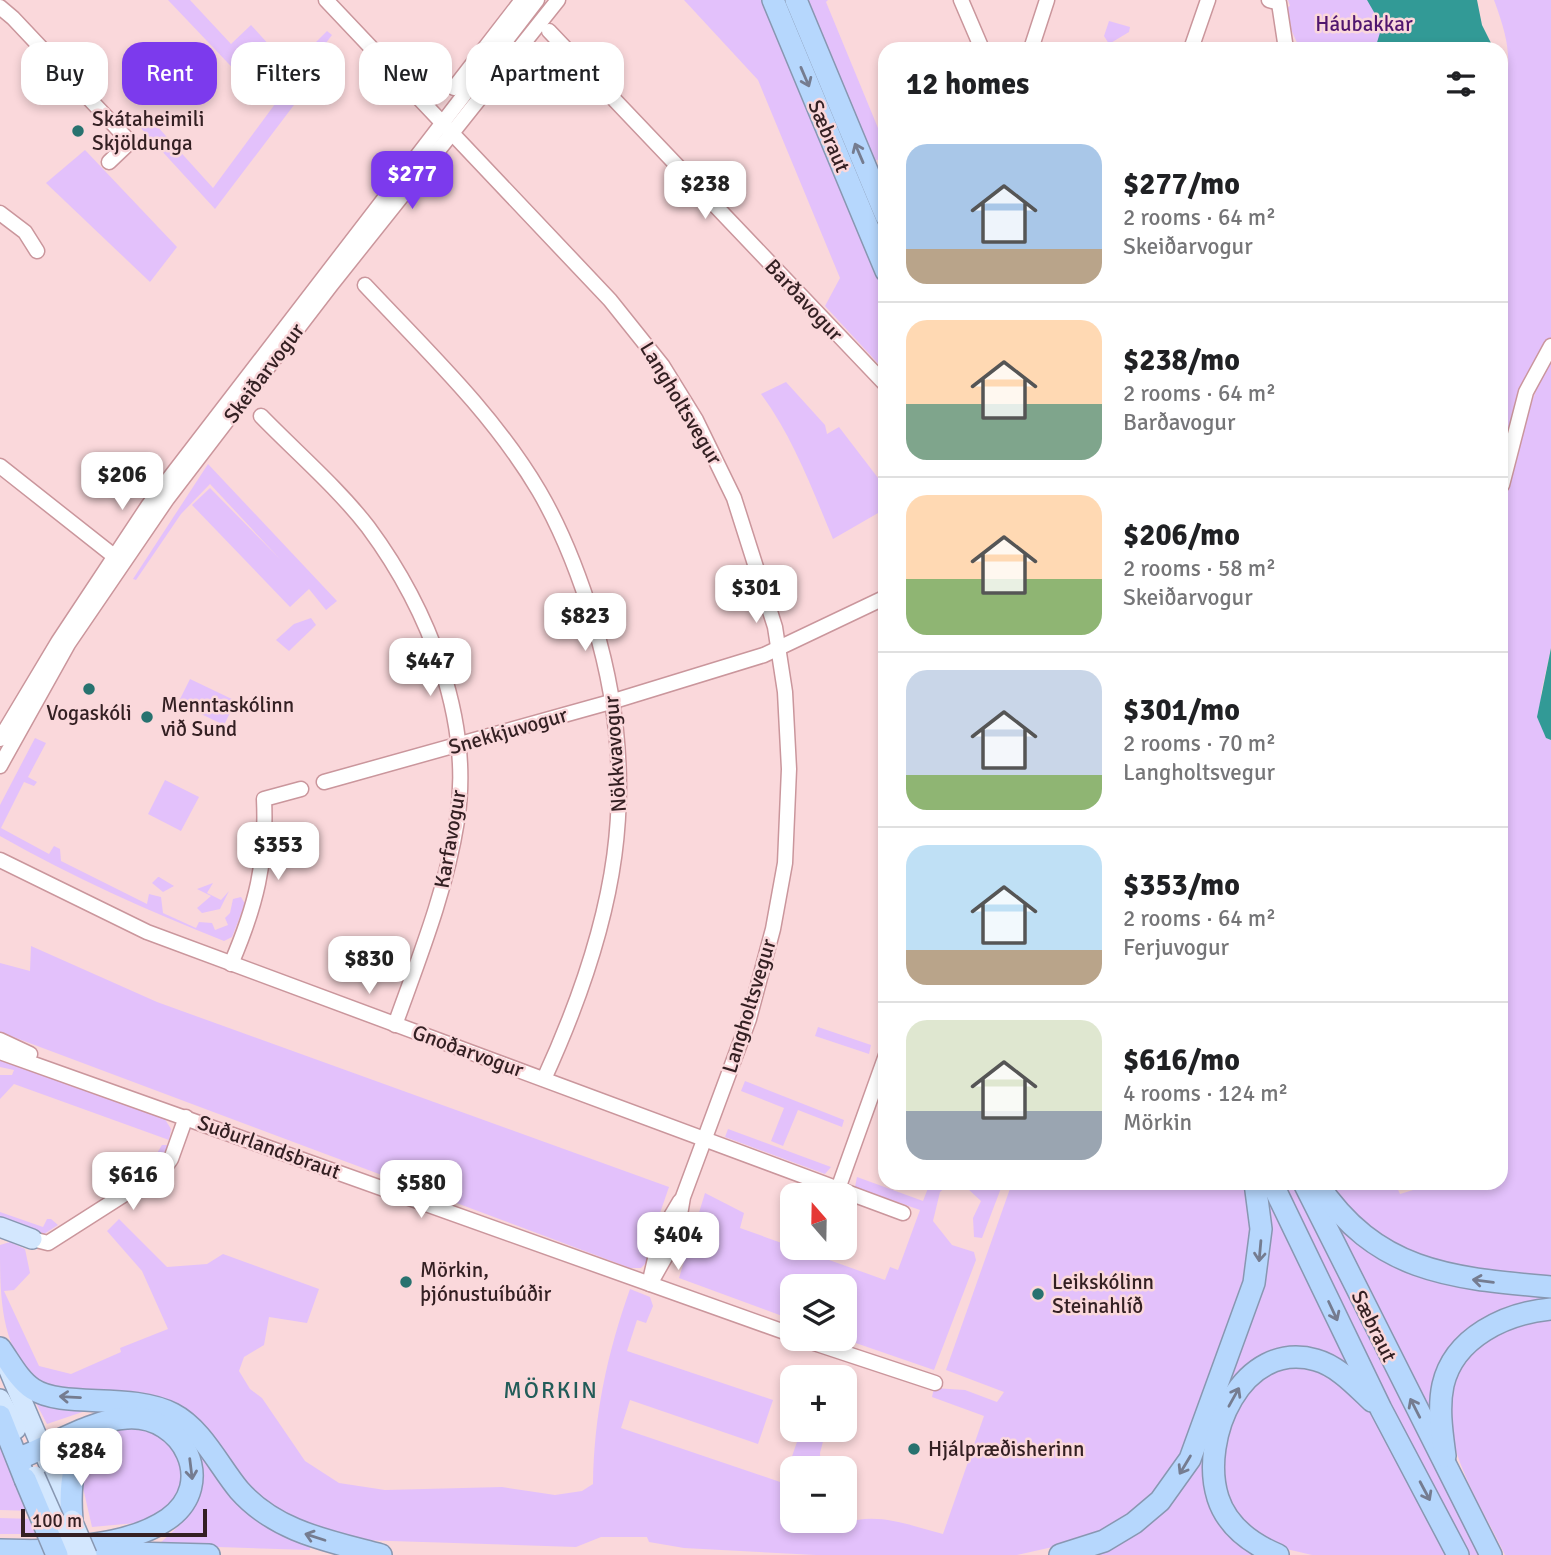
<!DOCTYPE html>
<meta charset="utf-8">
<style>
body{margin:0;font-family:Signika,sans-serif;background:#f6f6f6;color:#202124;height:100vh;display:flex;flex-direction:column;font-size:26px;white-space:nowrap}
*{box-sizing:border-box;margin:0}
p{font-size:23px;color:#757577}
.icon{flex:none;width:38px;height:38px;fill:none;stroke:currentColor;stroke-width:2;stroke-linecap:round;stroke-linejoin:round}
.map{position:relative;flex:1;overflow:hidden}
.details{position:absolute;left:878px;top:42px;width:630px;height:1148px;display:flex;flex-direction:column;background:#fff;border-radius:21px;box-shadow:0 4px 10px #0003}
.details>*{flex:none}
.banner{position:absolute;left:21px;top:42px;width:665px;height:63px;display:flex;gap:14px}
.needle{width:46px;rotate:340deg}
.buttons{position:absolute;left:780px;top:1183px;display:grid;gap:14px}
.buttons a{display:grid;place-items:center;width:77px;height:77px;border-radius:14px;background:#fff;box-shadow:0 4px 10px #0003;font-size:35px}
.scale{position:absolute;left:21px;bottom:18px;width:186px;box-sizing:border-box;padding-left:7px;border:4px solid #342023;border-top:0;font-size:19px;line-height:24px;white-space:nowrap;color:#342023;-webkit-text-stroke:5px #fad8db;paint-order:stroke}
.price{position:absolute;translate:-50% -60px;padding:0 16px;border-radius:14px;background:#fff;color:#222;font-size:23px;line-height:46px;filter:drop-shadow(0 2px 4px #0008)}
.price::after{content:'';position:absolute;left:50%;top:42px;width:21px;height:16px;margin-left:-10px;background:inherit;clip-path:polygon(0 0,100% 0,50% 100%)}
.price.current{background:#7c3aed;color:#fff}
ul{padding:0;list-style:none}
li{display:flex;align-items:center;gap:21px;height:175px;padding:0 28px}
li+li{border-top:2px solid #e0e0e0}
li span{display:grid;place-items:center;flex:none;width:196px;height:140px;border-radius:21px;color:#555}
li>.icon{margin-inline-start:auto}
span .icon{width:84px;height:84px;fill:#fffc;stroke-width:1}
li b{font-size:30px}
h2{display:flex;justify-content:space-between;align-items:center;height:84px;padding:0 28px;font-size:30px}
.tag{padding:0 24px;border-radius:21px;background:#fff;box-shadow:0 4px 10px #0003;font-size:24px;line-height:63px}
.tag.current{background:#7c3aed;color:#fff}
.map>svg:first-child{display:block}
</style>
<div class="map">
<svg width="1551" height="1555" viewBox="0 0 1551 1555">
<rect width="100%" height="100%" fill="#fad8db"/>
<!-- green -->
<g fill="#e3c1fb">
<polygon points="168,0 190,0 231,44 251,25 290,68 327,31 332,35 289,92 297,101 215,209 138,125 147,115 213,188 275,104 251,78 246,82"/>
<polygon points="684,0 761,0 766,6 885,290 885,371 825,306 840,278 758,80"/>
<polygon points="805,0 828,0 826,2 885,145 885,156 875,161 885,186 885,196"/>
<polygon points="1288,0 1429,0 1428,49 1300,49 1282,10 1290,6"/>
<path d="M1494,0H1551V340L1502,466V103C1513,61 1509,41 1494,0Z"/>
<polygon points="1109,21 1130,27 1129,32 1109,44 1104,36"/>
<polygon points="85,150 177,247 150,282 46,183"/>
<path d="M1551,360V648L1541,693L1546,738L1551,740V1282L1455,1270L1388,1248L1323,1183H1395L1400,1194L1436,1183H1502V1163L1505,1162L1502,1154V507C1515,457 1525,406 1551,360Z"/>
<path d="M786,382L825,425L827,434L839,427L885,487V509L833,539C812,489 794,439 761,394Z"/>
<polygon points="208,464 337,601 326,610 309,589 290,607 192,505 210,488 280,559 210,484 181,514 136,580 133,579"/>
<polygon points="311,618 316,625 289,651 276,640 294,624"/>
<polygon points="190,679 236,701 224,725 178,703"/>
<path d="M35,738L46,743L28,777L37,782L34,786L24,782L1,828L49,854L54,846L60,849L61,861L147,904L149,894L161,897L163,913L196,928L199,922L212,923L215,930L228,925L225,918L230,913L233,899L241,897L245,904L232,937L224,941C146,910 72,877 0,836V805Z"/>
<polygon points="165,780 199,797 181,831 148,814"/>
<polygon points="158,877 159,877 174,886 163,892 152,883"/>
<polygon points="213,883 207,893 221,900 229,891 220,909 202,913 197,908 211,896 197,889"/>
<polygon points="31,946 157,1002 669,1187 652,1236 656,1238 649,1260 641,1268 630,1268 0,1032 0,963 30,971"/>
<polygon points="818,1027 871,1045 869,1054 815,1036"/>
<polygon points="0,1057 163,1116 171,1129 169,1140 14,1084 0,1099 0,1075 12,1075 14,1070 0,1067"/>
<polygon points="745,1081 844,1120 842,1127 798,1110 783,1146 771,1141 784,1108 741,1091"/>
<polygon points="728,1129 831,1167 825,1174 725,1137"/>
<polygon points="162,1145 168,1145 158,1166 115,1193 110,1191 148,1168"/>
<polygon points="857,1177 923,1201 930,1183 1003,1183 982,1238 974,1237 973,1218 981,1201 968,1189 946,1187 940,1192 933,1221 952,1245 974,1252 976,1260 934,1370 844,1339 845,1286 793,1286 793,1320 679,1278 705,1193 744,1213 740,1228 885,1280 890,1267 898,1270 920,1210 855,1187"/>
<path d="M1012,1183H1249L1254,1252L1182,1463L1158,1497L1097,1537L1017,1555H816L684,1548L649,1542L647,1537H601L576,1547L359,1540L300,1529L261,1504L201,1432L44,1387C0,1353 0,1300 0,1245L10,1242L25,1249L30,1273L14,1290L4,1291L39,1366L71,1374L121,1352L120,1348L168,1329L142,1271L107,1231L119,1219L167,1267L207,1264L223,1254L319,1289L307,1323L269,1317L264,1345L244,1357L239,1371L250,1389L262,1398L305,1461L339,1483L385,1490L502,1487L555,1495L582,1491L593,1484C594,1415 607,1354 630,1289L650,1297L653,1306L646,1323L637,1320L627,1351L773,1400L758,1444L630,1400L621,1428L783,1483L801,1430H826L820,1453L821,1468H793V1521H840L842,1524C877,1511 908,1525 943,1534L984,1416L932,1397L934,1388L965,1390L997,1402L1004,1392L946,1370Z"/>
<polygon points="1281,1183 1295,1183 1485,1555 1467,1555 1404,1436"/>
<polygon points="1266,1193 1363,1381 1318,1352 1239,1377 1207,1477 1267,1555 1084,1555 1146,1525 1208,1431"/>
<polygon points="1319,1197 1379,1257 1551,1294 1551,1305 1459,1341 1435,1434"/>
<polygon points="0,1212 43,1227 47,1219 51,1219 58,1225 44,1234 0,1221"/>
<path d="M1551,1315V1555H1505C1478,1498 1427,1428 1460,1365C1467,1353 1477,1340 1489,1334C1509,1325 1531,1321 1551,1315Z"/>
<polygon points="1301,1361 1359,1395 1378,1425 1445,1555 1312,1555 1278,1547 1231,1513 1219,1453 1249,1381"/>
<polygon points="28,1388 103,1405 47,1424"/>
<path d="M126,1408C192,1408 204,1463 244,1504C261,1521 287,1533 309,1542L310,1550L158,1545C174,1530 196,1514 201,1491C211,1447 170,1410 128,1413C102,1415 76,1431 52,1439L51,1435Z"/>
<polygon points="140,1425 177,1446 188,1475 171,1509 136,1523 92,1527 81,1479 94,1439 105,1431"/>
<polygon points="0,1432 32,1511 0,1510"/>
<polygon points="0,1518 34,1519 40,1534 0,1534"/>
</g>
<!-- water -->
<g fill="#329a96">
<polygon points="1367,0 1477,0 1482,25 1494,49 1375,49 1382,26"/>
<polygon points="1551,648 1551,740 1546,738 1537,717"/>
</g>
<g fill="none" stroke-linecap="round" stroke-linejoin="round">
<!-- minor casing -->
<g stroke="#ca969c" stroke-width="17">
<g id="minor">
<polyline points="326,0 610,300 662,365 696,420 734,498 775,627 785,692 789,769 785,863 773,929 749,1019 683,1197 676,1238 650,1284"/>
<polyline points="961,0 982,49"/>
<polyline points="1269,0 1279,3 1286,49"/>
<polyline points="0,7 13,18 130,142 109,162"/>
<polyline points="549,31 886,385"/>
<polyline points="1031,49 1047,0"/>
<polyline points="1191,49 1208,0"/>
<polyline points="454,88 522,0"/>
<polyline points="0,213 25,232 37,251"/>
<path d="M365,285C426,350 493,413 539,491C563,532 580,577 594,623C644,789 615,924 544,1079"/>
<path d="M261,416C296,452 337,487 368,527C428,608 473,719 457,821C446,891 419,958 395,1025"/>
<polyline points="0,466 119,560"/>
<polyline points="1502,485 1526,392 1551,346"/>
<polyline points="0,739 58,642 148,506 537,0"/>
<polyline points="0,766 68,644 167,499 331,285 558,0"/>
<polyline points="324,782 614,701 764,655 886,597"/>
<polyline points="0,860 147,932 903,1213"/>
<path d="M231,964C256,906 267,862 264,799L301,789"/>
<polyline points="0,1040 30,1054"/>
<polyline points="0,1052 793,1335"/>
<polyline points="838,1189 886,1055"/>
<polyline points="32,1239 48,1243 164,1169 171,1159 186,1117"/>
<polyline points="651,1276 661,1233 680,1201"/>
<polyline points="802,1339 935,1383"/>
</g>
</g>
<!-- major casing -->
<g stroke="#8897b1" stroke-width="22">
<g id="major">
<polyline points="0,1227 32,1239"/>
<polyline points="8,1368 70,1514"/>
<polyline points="0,1399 16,1429"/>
</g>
</g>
<!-- highway casing -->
<g stroke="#8897b1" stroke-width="24">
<g id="highway">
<polyline points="773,0 886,271"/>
<polyline points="796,0 886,216"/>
<polyline points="1272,1183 1381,1409 1458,1555"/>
<polyline points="1304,1183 1491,1555"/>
<path d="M1317,1183C1377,1273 1451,1278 1551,1287"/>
<path d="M0,1348C10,1362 19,1380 33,1389C63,1409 131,1392 173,1414C202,1429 219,1466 239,1490C276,1532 329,1541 381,1555"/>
<polyline points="0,1416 25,1479"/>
<path d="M27,1455C55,1443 97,1419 127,1418C183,1414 218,1484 168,1519C130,1545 77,1546 33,1551"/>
<path d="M1445,1456C1442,1433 1438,1408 1443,1385C1454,1337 1506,1313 1551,1309"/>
<path d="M72,1520C69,1485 72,1452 99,1428"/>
<polyline points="0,1550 47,1551"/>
<polyline points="93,1552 209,1555"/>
<polyline points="1060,1555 1104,1541 1134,1523 1160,1501 1190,1459 1254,1283 1261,1229 1255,1183"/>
<path d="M1278,1555C1252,1544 1227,1526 1218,1498C1199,1438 1242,1339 1316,1360C1338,1366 1356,1386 1372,1401"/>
</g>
</g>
<!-- minor -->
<use href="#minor" stroke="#fff" stroke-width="14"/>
<!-- major -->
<use href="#major" stroke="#d3e7fe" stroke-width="19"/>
<!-- highway -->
<use href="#highway" stroke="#b6d7fd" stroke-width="21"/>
<!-- major-bridge casing -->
<g stroke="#8897b1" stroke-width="22" stroke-linecap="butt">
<g id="major-bridge">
<polyline points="35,1476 70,1555"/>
<polyline points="72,1520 87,1555"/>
</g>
</g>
<!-- highway-bridge casing -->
<g stroke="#8897b1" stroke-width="24" stroke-linecap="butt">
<polyline id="highway-bridge" points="25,1479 57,1555"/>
</g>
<!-- major-bridge -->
<use href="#major-bridge" stroke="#d3e7fe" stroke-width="19"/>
<!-- highway-bridge -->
<use href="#highway-bridge" stroke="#b6d7fd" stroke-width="21"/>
</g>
<!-- one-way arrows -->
<defs><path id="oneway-shaft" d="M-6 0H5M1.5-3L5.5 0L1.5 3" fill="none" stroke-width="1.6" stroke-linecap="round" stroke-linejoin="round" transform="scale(1.75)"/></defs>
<g stroke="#757c90">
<use href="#oneway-shaft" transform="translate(805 77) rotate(67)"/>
<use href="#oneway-shaft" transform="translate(859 153) rotate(-113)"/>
<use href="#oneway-shaft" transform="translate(1260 1251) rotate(95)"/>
<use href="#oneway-shaft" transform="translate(1483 1281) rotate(-173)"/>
<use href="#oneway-shaft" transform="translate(1333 1311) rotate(65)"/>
<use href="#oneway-shaft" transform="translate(70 1397) rotate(-177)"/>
<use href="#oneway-shaft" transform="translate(1234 1397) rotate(-61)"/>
<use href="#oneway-shaft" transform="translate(1415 1408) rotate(-117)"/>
<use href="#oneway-shaft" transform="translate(1185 1465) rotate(121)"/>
<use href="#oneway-shaft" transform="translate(191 1469) rotate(83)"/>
<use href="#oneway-shaft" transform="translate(1425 1491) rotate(62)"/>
<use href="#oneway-shaft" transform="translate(315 1537) rotate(-162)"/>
</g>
<!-- markers -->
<g fill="#28726f" stroke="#fad8db" stroke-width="2.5">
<circle cx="78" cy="131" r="7"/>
<circle cx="89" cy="689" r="7"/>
<circle cx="147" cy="717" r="7"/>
<circle cx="406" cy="1282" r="7"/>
<circle cx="1038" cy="1294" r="7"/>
<circle cx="914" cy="1449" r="7"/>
</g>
<g text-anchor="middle" stroke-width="5" stroke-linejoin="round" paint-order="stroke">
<!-- park labels -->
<g font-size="21" fill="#50156e" stroke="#fad8db">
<text x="1364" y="31">Háubakkar</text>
</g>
<!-- poi labels -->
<g font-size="21" fill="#342023" stroke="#fad8db" text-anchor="start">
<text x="92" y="126">Skátaheimili<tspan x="92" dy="24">Skjöldunga</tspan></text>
<text x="161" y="712">Menntaskólinn<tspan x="161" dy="24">við Sund</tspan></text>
<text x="89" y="720" text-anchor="middle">Vogaskóli</text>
<text x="420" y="1277">Mörkin,<tspan x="420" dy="24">þjónustuíbúðir</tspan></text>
<text x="1052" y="1289">Leikskólinn<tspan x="1052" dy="24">Steinahlíð</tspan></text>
<text x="928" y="1456">Hjálpræðisherinn</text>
</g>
<!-- street labels -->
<g font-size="21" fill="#342023" stroke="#fad8db">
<text transform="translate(829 136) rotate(67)" y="7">Sæbraut</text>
<text transform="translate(804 300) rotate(47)" y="7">Barðavogur</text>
<text transform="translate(264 373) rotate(-53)" y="7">Skeiðarvogur</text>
<text transform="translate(681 403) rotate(59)" y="7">Langholtsvegur</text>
<text transform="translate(508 731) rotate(-16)" y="7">Snekkjuvogur</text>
<text transform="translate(615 754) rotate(-94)" y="7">Nökkvavogur</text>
<text transform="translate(450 839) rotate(-80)" y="7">Karfavogur</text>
<text transform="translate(749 1006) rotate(-73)" y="7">Langholtsvegur</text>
<text transform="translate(468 1051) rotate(20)" y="7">Gnoðarvogur</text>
<text transform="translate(269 1147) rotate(20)" y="7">Suðurlandsbraut</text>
<text transform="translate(1374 1326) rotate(64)" y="7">Sæbraut</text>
</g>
<!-- neighbourhood labels -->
<g font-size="23" letter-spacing="2" fill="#225c59" stroke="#fad8db">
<text x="551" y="1398">MÖRKIN</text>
</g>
</g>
</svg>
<div class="buttons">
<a><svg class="needle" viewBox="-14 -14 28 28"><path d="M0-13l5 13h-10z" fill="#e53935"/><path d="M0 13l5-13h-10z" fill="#757577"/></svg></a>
<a><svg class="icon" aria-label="layers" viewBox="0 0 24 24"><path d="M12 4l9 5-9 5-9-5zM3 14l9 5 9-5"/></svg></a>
<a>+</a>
<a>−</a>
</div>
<div class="scale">100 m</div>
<b class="price current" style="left:412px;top:211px">$277</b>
<b class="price" style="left:705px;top:221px">$238</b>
<b class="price" style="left:122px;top:512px">$206</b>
<b class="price" style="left:756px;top:625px">$301</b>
<b class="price" style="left:585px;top:653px">$823</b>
<b class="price" style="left:430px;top:698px">$447</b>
<b class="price" style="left:278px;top:882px">$353</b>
<b class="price" style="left:369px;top:996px">$830</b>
<b class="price" style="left:133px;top:1212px">$616</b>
<b class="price" style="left:421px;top:1220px">$580</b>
<b class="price" style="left:678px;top:1272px">$404</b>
<b class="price" style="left:81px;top:1488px">$284</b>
<div class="banner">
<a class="tag">Buy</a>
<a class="tag current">Rent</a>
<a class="tag">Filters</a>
<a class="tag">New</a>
<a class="tag">Apartment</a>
</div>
<section class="details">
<h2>12 homes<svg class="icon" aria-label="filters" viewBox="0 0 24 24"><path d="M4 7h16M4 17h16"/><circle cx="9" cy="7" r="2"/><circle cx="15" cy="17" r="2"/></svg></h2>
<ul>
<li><span style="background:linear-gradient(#a9c7e8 75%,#b9a48a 0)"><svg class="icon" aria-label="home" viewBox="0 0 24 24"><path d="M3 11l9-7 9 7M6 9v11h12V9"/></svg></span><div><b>$277/mo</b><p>2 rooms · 64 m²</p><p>Skeiðarvogur</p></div></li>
<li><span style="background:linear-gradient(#ffd9b3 60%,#7fa58c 0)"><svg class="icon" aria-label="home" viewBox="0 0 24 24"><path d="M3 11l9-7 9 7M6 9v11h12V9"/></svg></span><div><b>$238/mo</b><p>2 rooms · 64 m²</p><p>Barðavogur</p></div></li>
<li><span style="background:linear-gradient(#ffd9b3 60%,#8fb573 0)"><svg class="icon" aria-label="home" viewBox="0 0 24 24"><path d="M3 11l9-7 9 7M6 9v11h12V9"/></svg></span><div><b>$206/mo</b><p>2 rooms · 58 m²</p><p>Skeiðarvogur</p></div></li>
<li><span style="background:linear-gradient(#c9d6e8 75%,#8fb573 0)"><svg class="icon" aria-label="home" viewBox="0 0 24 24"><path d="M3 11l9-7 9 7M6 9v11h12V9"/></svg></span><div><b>$301/mo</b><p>2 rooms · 70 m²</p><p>Langholtsvegur</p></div></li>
<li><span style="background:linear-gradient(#bfe0f5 75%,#b9a48a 0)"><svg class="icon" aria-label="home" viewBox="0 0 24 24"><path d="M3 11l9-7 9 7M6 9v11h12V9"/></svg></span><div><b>$353/mo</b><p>2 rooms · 64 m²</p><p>Ferjuvogur</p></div></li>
<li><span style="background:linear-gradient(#dfe7d0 65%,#9aa5b1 0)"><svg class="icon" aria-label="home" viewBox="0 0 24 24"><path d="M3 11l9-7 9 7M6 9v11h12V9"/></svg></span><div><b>$616/mo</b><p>4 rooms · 124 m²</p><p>Mörkin</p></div></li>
</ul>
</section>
</div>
